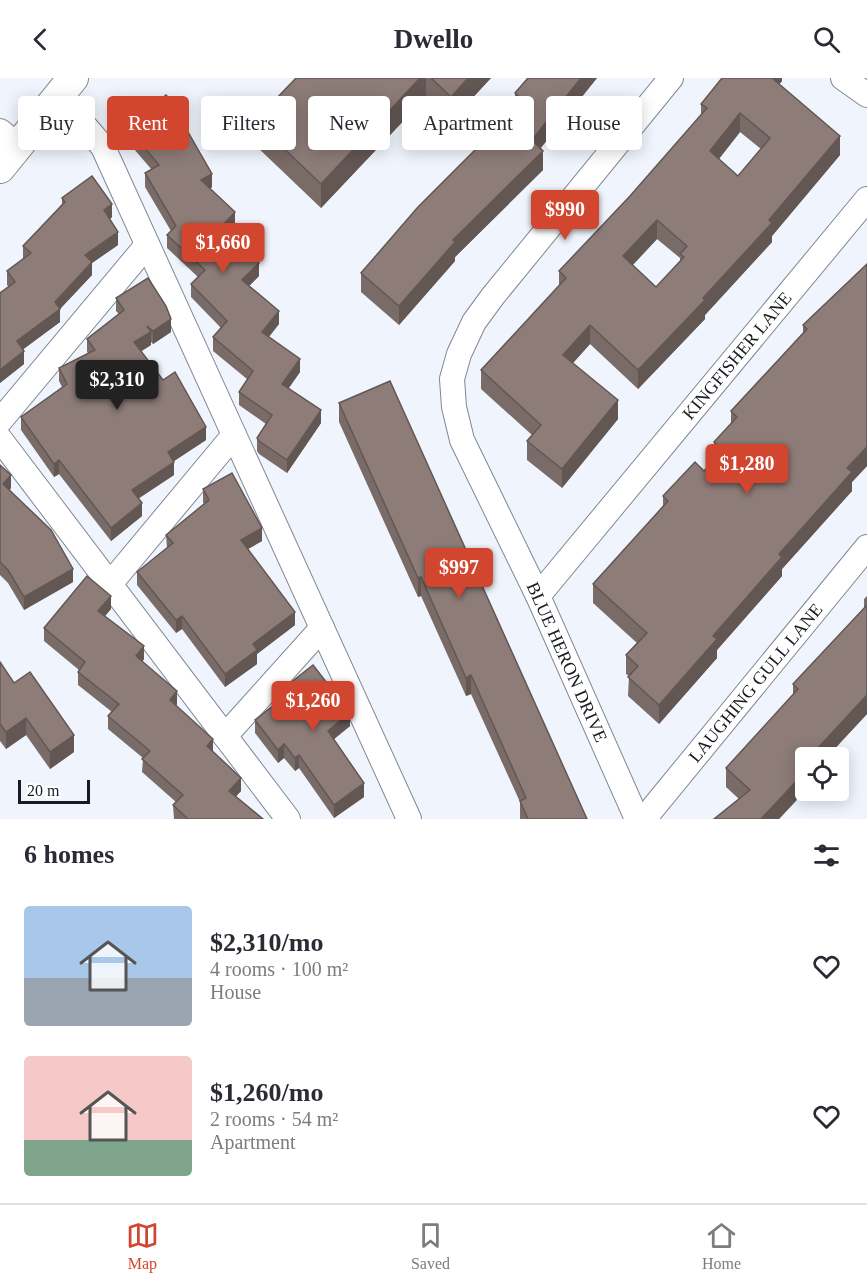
<!DOCTYPE html>
<meta charset="utf-8">
<style>
body{margin:0;font-family:Georgia,serif;background:#f7f7f7;color:#2b2b33;height:100vh;display:flex;flex-direction:column;font-size:22px;white-space:nowrap}
*{box-sizing:border-box;margin:0}
p{font-size:20px;color:#7c7c81}
.icon{flex:none;width:33px;height:33px;fill:none;stroke:currentColor;stroke-width:2;stroke-linecap:round;stroke-linejoin:round}
.map{position:relative;height:741px;overflow:hidden}
.side{display:flex;flex-direction:column;background:#fff;flex:1}
.side>*{flex:none}
.hud{position:absolute;left:18px;top:18px;width:831px;height:54px;display:flex;gap:12px}
.buttons{position:absolute;left:795px;top:669px;display:grid;gap:12px}
.buttons a{display:grid;place-items:center;width:54px;height:54px;border-radius:6px;background:#fff;box-shadow:0 3px 15px #0003;font-size:30px}
.scale{position:absolute;left:18px;bottom:15px;width:72px;box-sizing:border-box;padding-left:6px;border:3px solid #181b20;border-top:0;font-size:16px;line-height:21px;white-space:nowrap;color:#181b20;-webkit-text-stroke:4px #fff;paint-order:stroke}
.price{position:absolute;translate:-50% -51px;padding:0 14px;border-radius:6px;background:#d2462f;color:#fff;font-size:20px;line-height:39px;filter:drop-shadow(0 2px 3px #0008)}
.price::after{content:'';position:absolute;left:50%;top:36px;width:18px;height:14px;margin-left:-9px;background:inherit;clip-path:polygon(0 0,100% 0,50% 100%)}
.price.selected{background:#222;color:#fff}
ul{padding:0;list-style:none}
li{display:flex;align-items:center;gap:18px;height:150px;padding:0 24px}
li span{display:grid;place-items:center;flex:none;width:168px;height:120px;border-radius:6px;color:#555}
li>.icon{margin-inline-start:auto}
span .icon{width:72px;height:72px;fill:#fffc;stroke-width:1}
li b{font-size:26px}
h2{display:flex;justify-content:space-between;align-items:center;height:72px;padding:0 24px;font-size:26px}
.tag{padding:0 21px;border-radius:6px;background:#fff;box-shadow:0 3px 15px #0003;font-size:21px;line-height:54px}
.tag.selected{background:#d2462f;color:#fff}
header{display:flex;justify-content:space-between;align-items:center;height:78px;padding:0 24px;background:#fff;font-size:27px;font-weight:700}
.dock{display:flex;justify-content:space-around;align-items:center;height:84px;border-top:2px solid #e1e1e2;background:#fff;font-size:16px;color:#7c7c81}
.dock a{display:grid;justify-items:center;gap:3px}
.dock .selected{color:#d2462f}
.map>svg:first-child{display:block}
</style>
<header><svg class="icon" aria-label="back" viewBox="0 0 24 24"><path d="M15 5l-7 7 7 7"/></svg>Dwello<svg class="icon" aria-label="search" viewBox="0 0 24 24"><circle cx="10" cy="10" r="6"/><path d="M15 15l6 6"/></svg></header>
<div class="map">
<svg width="867" height="741" viewBox="0 0 867 741">
<rect width="100%" height="100%" fill="#f0f5fd"/>
<g fill="none" stroke-linecap="round" stroke-linejoin="round">
<!-- minor casing -->
<g stroke="#808794" stroke-width="26">
<g id="minor">
<polyline points="843,0 867,17"/>
<polyline points="59,18 103,69 409,741"/>
<polyline points="0,53 18,68"/>
<polyline points="0,343 147,167"/>
<polyline points="0,361 288,741"/>
<polyline points="110,506 234,357"/>
<path id="s1" d="M538,518L867,121"/>
<polyline points="225,658 322,550"/>
<polyline points="637,741 538,518 462,362 454,329 452,301 459,276 474,244 493,218 671,0"/>
<path id="s2" d="M644,741L867,469"/>
</g>
</g>
<!-- major casing -->
<g stroke="#808794" stroke-width="32">
<polyline id="major" points="0,90 73,0"/>
</g>
<!-- minor -->
<use href="#minor" stroke="#fff" stroke-width="24"/>
<!-- major -->
<use href="#major" stroke="#fff" stroke-width="30"/>
</g>
<!-- wall -->
<g fill="#796b67" fill-rule="evenodd">
<polygon points="296,0 491,0 451,43 426,19 321,130 255,67 255,43"/>
<polygon points="528,0 597,0 540,70 543,92 455,179 455,183 399,247 361,214 361,195 515,32 515,15"/>
<path d="M782,0V3L779,6L840,77L772,158V164L705,237V241L638,311L590,266L573,285L618,341L562,410L527,382V363L532,357L481,311V292L559,208V193L630,118L701,37V26ZM740,54L761,71L738,98L719,81ZM657,161L680,180V184L656,209L633,187Z"/>
<polygon points="183,45 212,109 210,111 235,147 228,154 259,198 249,208 279,246 269,259 300,294 289,310 321,345 287,395 259,376 257,373 257,360 266,346 239,327 239,314 247,301 213,273 213,259 221,250 191,219 191,206 198,199 167,170 167,157 171,153 145,109 145,95 152,92 128,64 128,50"/>
<polygon points="62,120 112,139 110,141 118,167 92,185 92,197 60,231 60,244 23,271 24,286 0,305 0,215 9,209 7,207 7,193 23,181 23,168 62,126"/>
<polygon points="867,186 867,388 852,404 852,413 782,491 782,498 717,572 717,580 659,646 628,618 629,598 626,596 626,577 637,565 593,525 593,506 663,429 663,418 704,393 714,382 714,364 731,346 731,333 803,255 803,247"/>
<polygon points="116,220 171,254 153,266 151,264 151,267 141,273 206,362 174,383 174,397 138,420 142,438 111,463 59,396 54,399 21,352 21,339 62,309 59,303 59,290 88,275 87,274 87,261 119,236 116,233"/>
<polygon points="339,325 587,741 520,741 520,724 471,616 466,618 421,518 418,519 339,344"/>
<polygon points="0,387 11,410 10,412 73,504 24,532 8,505 0,497"/>
<polygon points="203,411 262,463 248,471 295,547 257,576 257,586 225,609 182,551 176,555 137,507 137,494 167,470 166,457 204,426 203,424"/>
<polygon points="867,518 867,636 826,680 806,680 806,712 779,741 714,741 739,721 726,709 726,690 793,618 793,606 864,530 864,521"/>
<polygon points="111,531 105,538 144,581 142,584 177,626 176,628 213,674 241,713 236,718 263,741 174,741 173,727 176,724 142,694 143,680 108,651 108,638 112,634 78,607 78,594 79,592 44,563 44,550"/>
<polygon points="0,584 14,605 74,674 50,691 26,657 6,671 0,663"/>
<polygon points="284,610 350,648 334,661 364,719 334,740 299,690 295,693 284,680 278,685 255,655 255,642 284,620"/>
</g>
<!-- shaded-wall -->
<g fill="#635754">
<polygon points="420,0 426,0 426,19 321,130 321,106"/>
<polygon points="468,0 491,0 451,43 451,19"/>
<polygon points="581,0 597,0 532,81 532,62"/>
<polygon points="770,0 782,0 782,3 770,17"/>
<polygon points="740,35 740,54 710,92 710,73"/>
<polygon points="840,58 840,77 772,158 772,164 705,237 705,241 638,311 638,292 703,220"/>
<polygon points="543,73 543,92 455,179 455,183 399,247 399,228 453,162"/>
<polygon points="212,96 212,109 201,116 201,102"/>
<polygon points="112,126 112,139 104,146 104,132"/>
<polygon points="235,134 235,147 222,161 222,148"/>
<polygon points="657,142 657,161 623,197 623,178"/>
<polygon points="118,154 118,167 92,185 92,197 60,231 60,244 17,276 17,263 55,224 85,177"/>
<polygon points="259,185 259,198 242,215 242,202"/>
<polygon points="279,233 279,246 262,267 262,254"/>
<polygon points="171,241 171,254 153,266 153,253"/>
<polygon points="590,247 590,266 563,296 563,277"/>
<polygon points="151,254 151,267 134,278 134,264"/>
<polygon points="24,273 24,286 0,305 0,292"/>
<polygon points="300,281 300,294 282,319 282,306"/>
<polygon points="618,322 618,341 562,410 562,391"/>
<polygon points="321,332 321,345 287,395 287,382"/>
<polygon points="206,349 206,362 168,387 168,374"/>
<polygon points="867,369 867,388 852,404 852,413 782,491 782,498 717,572 717,580 659,646 659,627 847,390"/>
<polygon points="59,382 59,396 54,399 54,386"/>
<polygon points="174,384 174,397 132,425 132,412"/>
<polygon points="11,397 11,410 3,419 3,406"/>
<polygon points="142,425 142,438 111,463 111,450"/>
<polygon points="262,450 262,463 241,475 241,462"/>
<polygon points="73,491 73,504 24,532 24,519"/>
<polygon points="421,499 421,518 418,519 418,500"/>
<polygon points="111,518 111,531 98,546 98,533"/>
<polygon points="295,534 295,547 257,576 257,586 225,609 225,596 253,566"/>
<polygon points="182,538 182,551 176,555 176,542"/>
<polygon points="144,568 144,581 136,591 136,578"/>
<polygon points="471,597 471,616 466,618 466,600"/>
<polygon points="177,613 177,626 170,635 170,622"/>
<polygon points="867,617 867,636 826,680 816,680 816,672"/>
<polygon points="350,635 350,648 328,666 328,653"/>
<polygon points="26,640 26,657 6,671 6,654"/>
<polygon points="74,657 74,674 50,691 50,674"/>
<polygon points="213,661 213,674 207,668"/>
<polygon points="284,666 284,680 278,685 278,672"/>
<polygon points="299,677 299,690 295,693 295,680"/>
<polygon points="806,693 806,712 779,741 761,741"/>
<polygon points="241,700 241,713 229,726 229,713"/>
<polygon points="364,705 364,719 334,740 334,727"/>
</g>
<!-- building -->
<g fill="#8d7c78" stroke="#635754" stroke-width="1.5" fill-rule="evenodd">
<polygon points="296,0 420,0 321,106 255,43"/>
<polygon points="431,0 468,0 451,19"/>
<polygon points="528,0 581,0 532,62 543,73 453,162 455,164 399,228 361,195 418,129 524,23 515,15"/>
<path d="M722,0H772L840,58L769,142L772,145L703,220L705,222L638,292L590,247L563,277L618,322L562,391L527,363L541,347L481,292L566,200L559,193L630,118L707,30L701,26ZM740,35L770,60L738,98L710,73ZM657,142L687,168L680,176L684,179L656,209L623,178Z"/>
<polygon points="166,17 183,37 180,40 212,96 201,102 235,134 222,148 259,185 242,202 279,233 262,254 300,281 282,306 321,332 287,382 259,363 257,360 272,337 239,314 253,293 213,259 227,243 191,206 205,192 167,157 176,148 145,95 159,87 128,50"/>
<polygon points="92,98 112,126 104,132 118,154 85,177 92,184 55,224 60,231 17,263 24,273 0,292 0,215 15,204 7,193 31,175 23,168 65,124 62,120"/>
<polygon points="867,186 867,369 847,390 852,394 779,476 782,479 713,558 717,561 659,627 628,599 638,588 626,577 647,555 593,506 668,423 663,418 695,384 704,393 722,373 714,364 737,339 731,333 807,251 803,247"/>
<polygon points="148,200 166,228 171,241 153,253 147,248 151,254 134,264 163,302 175,294 206,349 168,374 174,384 132,412 142,425 111,450 59,382 54,386 21,339 67,306 59,290 95,272 87,261 124,232 116,220"/>
<polygon points="390,303 587,741 528,741 520,723 526,720 471,597 466,600 421,499 418,500 339,325"/>
<polygon points="0,387 11,397 3,406 51,452 73,491 24,519 8,492 0,484"/>
<polygon points="232,395 262,450 241,462 295,534 253,566 257,572 225,596 182,538 176,542 137,494 173,465 166,457 209,422 203,411"/>
<polygon points="87,498 111,518 98,533 144,568 136,578 177,613 170,622 213,661 207,668 241,700 229,713 263,741 188,741 173,727 183,717 142,681 150,673 108,638 119,626 78,594 85,584 44,550"/>
<polygon points="867,527 867,617 816,672 821,677 818,680 806,680 806,693 761,741 714,741 750,712 726,690 798,611 793,606"/>
<polygon points="0,584 14,605 30,594 74,657 50,674 26,640 6,654 0,646"/>
<polygon points="313,587 350,635 328,653 364,705 334,727 299,677 295,680 284,666 278,672 255,642 288,616 284,610"/>
</g>
<g text-anchor="middle" stroke-width="6" stroke-linejoin="round" paint-order="stroke">
<!-- street labels -->
<g font-size="18" fill="#181b20" stroke="#fff">
<text dy="6" stroke="none"><textPath href="#s1" startOffset="312">KINGFISHER LANE</textPath></text>
<text transform="translate(567 584) rotate(66)" y="6">BLUE HERON DRIVE</text>
<text dy="6" stroke="none"><textPath href="#s2" startOffset="176">LAUGHING GULL LANE</textPath></text>
</g>
</g>
</svg>
<div class="buttons">
<a><svg class="icon" aria-label="locate" viewBox="0 0 24 24"><circle cx="12" cy="12" r="6"/><path d="M12 2v4M12 18v4M2 12h4M18 12h4"/></svg></a>
</div>
<div class="scale">20 m</div>
<b class="price" style="left:565px;top:163px">$990</b>
<b class="price" style="left:223px;top:196px">$1,660</b>
<b class="price selected" style="left:117px;top:333px">$2,310</b>
<b class="price" style="left:747px;top:417px">$1,280</b>
<b class="price" style="left:459px;top:521px">$997</b>
<b class="price" style="left:313px;top:654px">$1,260</b>
<div class="hud">
<a class="tag">Buy</a>
<a class="tag selected">Rent</a>
<a class="tag">Filters</a>
<a class="tag">New</a>
<a class="tag">Apartment</a>
<a class="tag">House</a>
</div>
</div>
<section class="side">
<h2>6 homes<svg class="icon" aria-label="filters" viewBox="0 0 24 24"><path d="M4 7h16M4 17h16"/><circle cx="9" cy="7" r="2"/><circle cx="15" cy="17" r="2"/></svg></h2>
<ul>
<li><span style="background:linear-gradient(#a9c7e8 60%,#9aa5b1 0)"><svg class="icon" aria-label="home" viewBox="0 0 24 24"><path d="M3 11l9-7 9 7M6 9v11h12V9"/></svg></span><div><b>$2,310/mo</b><p>4 rooms · 100 m²</p><p>House</p></div><svg class="icon" aria-label="heart" viewBox="0 0 24 24"><path d="M12 20l-8-8c-3-5 5-10 8-4 3-6 11-1 8 4z"/></svg></li>
<li><span style="background:linear-gradient(#f6c9c9 70%,#7fa58c 0)"><svg class="icon" aria-label="home" viewBox="0 0 24 24"><path d="M3 11l9-7 9 7M6 9v11h12V9"/></svg></span><div><b>$1,260/mo</b><p>2 rooms · 54 m²</p><p>Apartment</p></div><svg class="icon" aria-label="heart" viewBox="0 0 24 24"><path d="M12 20l-8-8c-3-5 5-10 8-4 3-6 11-1 8 4z"/></svg></li>
</ul>
</section>
<nav class="dock">
<a class="selected"><svg class="icon" aria-label="map" viewBox="0 0 24 24"><path d="M3 6l6-2 6 2 6-2v14l-6 2-6-2-6 2zM9 4v14M15 6v14"/></svg>Map</a>
<a><svg class="icon" aria-label="saved" viewBox="0 0 24 24"><path d="M7 4h10v16l-5-4-5 4z"/></svg>Saved</a>
<a><svg class="icon" aria-label="home" viewBox="0 0 24 24"><path d="M3 11l9-7 9 7M6 9v11h12V9"/></svg>Home</a>
</nav>
